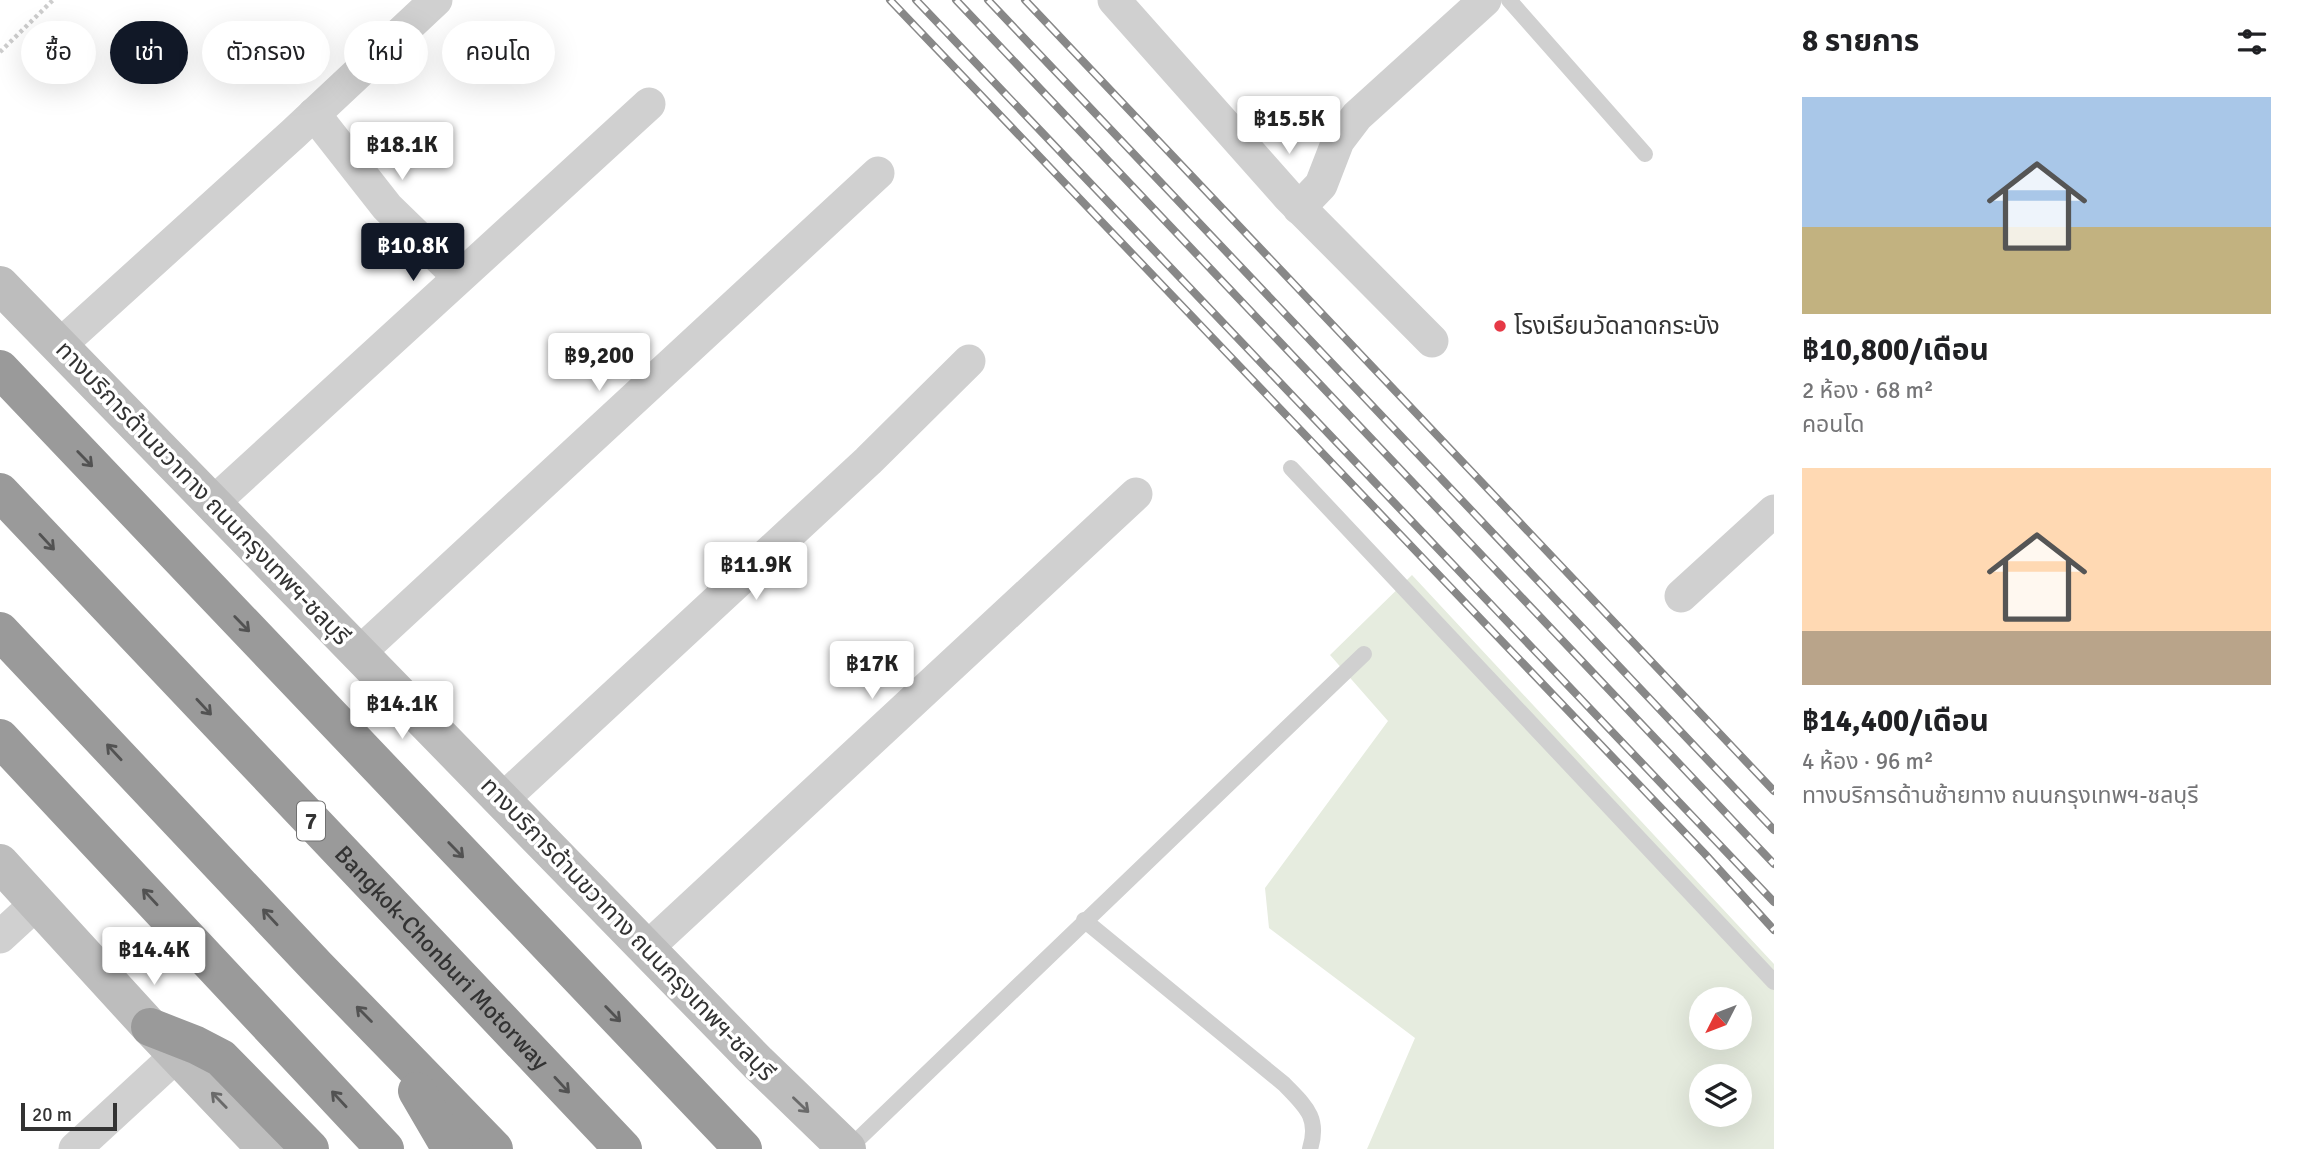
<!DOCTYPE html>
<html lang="th">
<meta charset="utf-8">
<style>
body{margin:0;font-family:Signika,"Noto Sans Thai",sans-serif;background:#f6f6f6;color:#202124;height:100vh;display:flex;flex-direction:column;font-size:26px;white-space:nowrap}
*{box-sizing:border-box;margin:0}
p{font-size:23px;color:#757577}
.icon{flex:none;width:38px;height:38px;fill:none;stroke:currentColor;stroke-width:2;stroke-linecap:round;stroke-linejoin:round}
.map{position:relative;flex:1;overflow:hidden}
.side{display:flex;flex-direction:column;background:#fff;width:525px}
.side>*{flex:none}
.hud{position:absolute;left:21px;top:21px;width:665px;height:63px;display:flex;gap:14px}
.needle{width:46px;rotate:228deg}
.fabs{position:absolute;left:1689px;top:987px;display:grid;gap:14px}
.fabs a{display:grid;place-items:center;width:63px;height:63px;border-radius:50%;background:#fff;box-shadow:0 7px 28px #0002;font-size:35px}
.scale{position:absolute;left:21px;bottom:18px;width:96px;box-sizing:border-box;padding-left:7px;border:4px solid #333;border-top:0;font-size:19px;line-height:24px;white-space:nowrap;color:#333;-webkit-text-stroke:5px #fff;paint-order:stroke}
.price{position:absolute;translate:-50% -60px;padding:0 16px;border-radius:7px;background:#fff;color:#222;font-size:23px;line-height:46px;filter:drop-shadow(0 2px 4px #0008)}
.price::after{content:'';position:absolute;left:50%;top:42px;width:21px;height:16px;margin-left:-10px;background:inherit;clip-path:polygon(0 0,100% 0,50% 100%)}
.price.active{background:#111827;color:#fff}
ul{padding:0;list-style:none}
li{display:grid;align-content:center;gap:14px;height:371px;padding:0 28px}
li span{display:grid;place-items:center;height:217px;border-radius:0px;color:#555}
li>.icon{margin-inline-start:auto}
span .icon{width:126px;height:126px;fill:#fffc;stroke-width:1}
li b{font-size:30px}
h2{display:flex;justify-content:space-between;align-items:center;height:84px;padding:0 28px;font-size:30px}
.pill{padding:0 24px;border-radius:32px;background:#fff;box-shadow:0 7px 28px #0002;font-size:24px;line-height:63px}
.pill.active{background:#111827;color:#fff}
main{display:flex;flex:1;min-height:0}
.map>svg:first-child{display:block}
</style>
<main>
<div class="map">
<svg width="1774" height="1149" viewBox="0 0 1774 1149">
<rect width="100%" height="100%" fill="#fff"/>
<!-- green -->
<path fill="#e6ecdf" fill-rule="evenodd" d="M1412,575L1774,964V1149H1367L1415,1038L1269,928L1265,888L1388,721L1330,655ZM1701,999H1740V1038H1701ZM1701,1076H1740V1115H1701Z"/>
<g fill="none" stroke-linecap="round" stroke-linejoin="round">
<!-- path -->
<polyline stroke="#cdcdcd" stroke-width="4.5" stroke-dasharray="3.5 3.5" stroke-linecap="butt" points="0,52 53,0"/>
<!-- service -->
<g stroke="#d0d0d0" stroke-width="16">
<polyline points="1509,0 1645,154"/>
<polyline points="1291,468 1774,982"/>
<path d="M1084,920L1284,1084C1305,1106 1320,1117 1310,1149"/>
<polyline points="848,1149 1364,654"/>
</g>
<!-- minor -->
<g stroke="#d0d0d0" stroke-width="33">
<polyline points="1114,0 1288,196 1432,341"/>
<polyline points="314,114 387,207 459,277"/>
<polyline points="1299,208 1321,185 1338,141 1357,116 1485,0"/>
<polyline points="59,346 293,134 436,0"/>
<polyline points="213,503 649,104"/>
<polyline points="1681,596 1774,511"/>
<polyline points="359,653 878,173"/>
<polyline points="502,800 868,461 969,361"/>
<polyline points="0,937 37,903"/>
<polyline points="646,949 1136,494"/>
<polyline points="75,1149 177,1055"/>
</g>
<!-- secondary -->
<g stroke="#bdbdbd" stroke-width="38">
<polyline points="0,285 758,1063 847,1149"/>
<polyline points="0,863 150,1027 266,1149"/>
</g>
<!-- motorway -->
<g stroke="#9a9a9a" stroke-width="38">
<polyline points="0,369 743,1149"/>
<path id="s1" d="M0,492L623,1149"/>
<polyline points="0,631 317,967 494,1149"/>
<polyline points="0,738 385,1149"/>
<polyline points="150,1027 196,1045 221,1058 310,1149"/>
<polyline points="417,1091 445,1139 454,1149"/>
</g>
<!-- rail casing -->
<g stroke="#888" stroke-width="8">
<g id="rail">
<polyline points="890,0 1705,854 1774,930"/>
<polyline points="916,0 1774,902"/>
<polyline points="956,0 1774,864"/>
<polyline points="988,0 1774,830"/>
<polyline points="1025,0 1774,791"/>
</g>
</g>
<!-- rail -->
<use href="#rail" stroke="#fff" stroke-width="5" stroke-dasharray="16" stroke-linecap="butt"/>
</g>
<!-- one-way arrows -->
<defs><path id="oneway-shaft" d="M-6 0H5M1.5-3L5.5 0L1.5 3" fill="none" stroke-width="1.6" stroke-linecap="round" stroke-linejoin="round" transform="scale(1.75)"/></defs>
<g stroke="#525252">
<use href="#oneway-shaft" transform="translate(85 459) rotate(46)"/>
<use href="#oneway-shaft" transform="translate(47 542) rotate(47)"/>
<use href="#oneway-shaft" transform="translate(242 624) rotate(46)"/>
<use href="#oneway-shaft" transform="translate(204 707) rotate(47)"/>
<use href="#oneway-shaft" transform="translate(114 752) rotate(-133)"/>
<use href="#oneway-shaft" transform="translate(456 850) rotate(46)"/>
<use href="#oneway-shaft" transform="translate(150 897) rotate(-133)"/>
<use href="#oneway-shaft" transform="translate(270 917) rotate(-133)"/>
<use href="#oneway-shaft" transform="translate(364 1014) rotate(-135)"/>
<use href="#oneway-shaft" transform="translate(613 1014) rotate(46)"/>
<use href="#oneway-shaft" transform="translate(562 1085) rotate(47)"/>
<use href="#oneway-shaft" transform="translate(339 1099) rotate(-133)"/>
</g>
<g stroke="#6a6a6a">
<use href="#oneway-shaft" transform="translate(219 1100) rotate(-134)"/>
<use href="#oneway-shaft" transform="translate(801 1105) rotate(44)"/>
</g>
<!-- markers -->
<circle fill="#e63946" stroke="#fff" stroke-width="2.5" cx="1500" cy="326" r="7"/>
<g text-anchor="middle" stroke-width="7" stroke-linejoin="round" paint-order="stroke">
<!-- shield labels -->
<rect fill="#fff" stroke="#707070" stroke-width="2" x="297" y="801.5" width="28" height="39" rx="5"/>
<g font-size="23" font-weight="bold" fill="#333">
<text x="311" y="829">7</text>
</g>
<!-- poi labels -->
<g font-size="24" fill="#333" stroke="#fff" text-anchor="start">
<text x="1514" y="334">โรงเรียนวัดลาดกระบัง</text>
</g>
<!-- street labels -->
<g font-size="24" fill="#333" stroke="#fff">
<text transform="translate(203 493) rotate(46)" y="8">ทางบริการด้านขวาทาง ถนนกรุงเทพฯ-ชลบุรี</text>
<text transform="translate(628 929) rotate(46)" y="8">ทางบริการด้านขวาทาง ถนนกรุงเทพฯ-ชลบุรี</text>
<text dy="8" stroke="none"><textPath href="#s1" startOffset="642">Bangkok-Chonburi Motorway</textPath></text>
</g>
</g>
</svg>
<div class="fabs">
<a><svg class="needle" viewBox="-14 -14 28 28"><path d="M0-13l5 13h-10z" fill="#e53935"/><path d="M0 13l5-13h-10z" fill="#757577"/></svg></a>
<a><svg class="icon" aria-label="layers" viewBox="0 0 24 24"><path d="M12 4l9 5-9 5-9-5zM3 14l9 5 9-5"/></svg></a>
</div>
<div class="scale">20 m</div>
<b class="price" style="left:1289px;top:156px">฿15.5K</b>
<b class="price" style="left:402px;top:182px">฿18.1K</b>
<b class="price active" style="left:413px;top:283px">฿10.8K</b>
<b class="price" style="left:599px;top:393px">฿9,200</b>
<b class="price" style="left:756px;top:602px">฿11.9K</b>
<b class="price" style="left:872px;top:701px">฿17K</b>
<b class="price" style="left:402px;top:741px">฿14.1K</b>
<b class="price" style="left:154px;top:987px">฿14.4K</b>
<div class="hud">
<a class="pill">ซื้อ</a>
<a class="pill active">เช่า</a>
<a class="pill">ตัวกรอง</a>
<a class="pill">ใหม่</a>
<a class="pill">คอนโด</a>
</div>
</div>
<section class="side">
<h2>8 รายการ<svg class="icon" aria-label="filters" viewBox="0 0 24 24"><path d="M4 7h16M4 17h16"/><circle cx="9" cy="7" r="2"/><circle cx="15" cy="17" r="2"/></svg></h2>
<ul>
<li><span style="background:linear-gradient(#a9c7e8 60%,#c2b280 0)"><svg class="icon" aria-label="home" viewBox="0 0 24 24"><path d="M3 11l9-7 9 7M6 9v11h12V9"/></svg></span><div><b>฿10,800/เดือน</b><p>2 ห้อง · 68 m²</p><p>คอนโด</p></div></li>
<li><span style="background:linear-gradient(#ffd9b3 75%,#b9a48a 0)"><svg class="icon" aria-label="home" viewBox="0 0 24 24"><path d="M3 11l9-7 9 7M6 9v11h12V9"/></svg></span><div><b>฿14,400/เดือน</b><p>4 ห้อง · 96 m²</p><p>ทางบริการด้านซ้ายทาง ถนนกรุงเทพฯ-ชลบุรี</p></div></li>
</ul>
</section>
</main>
